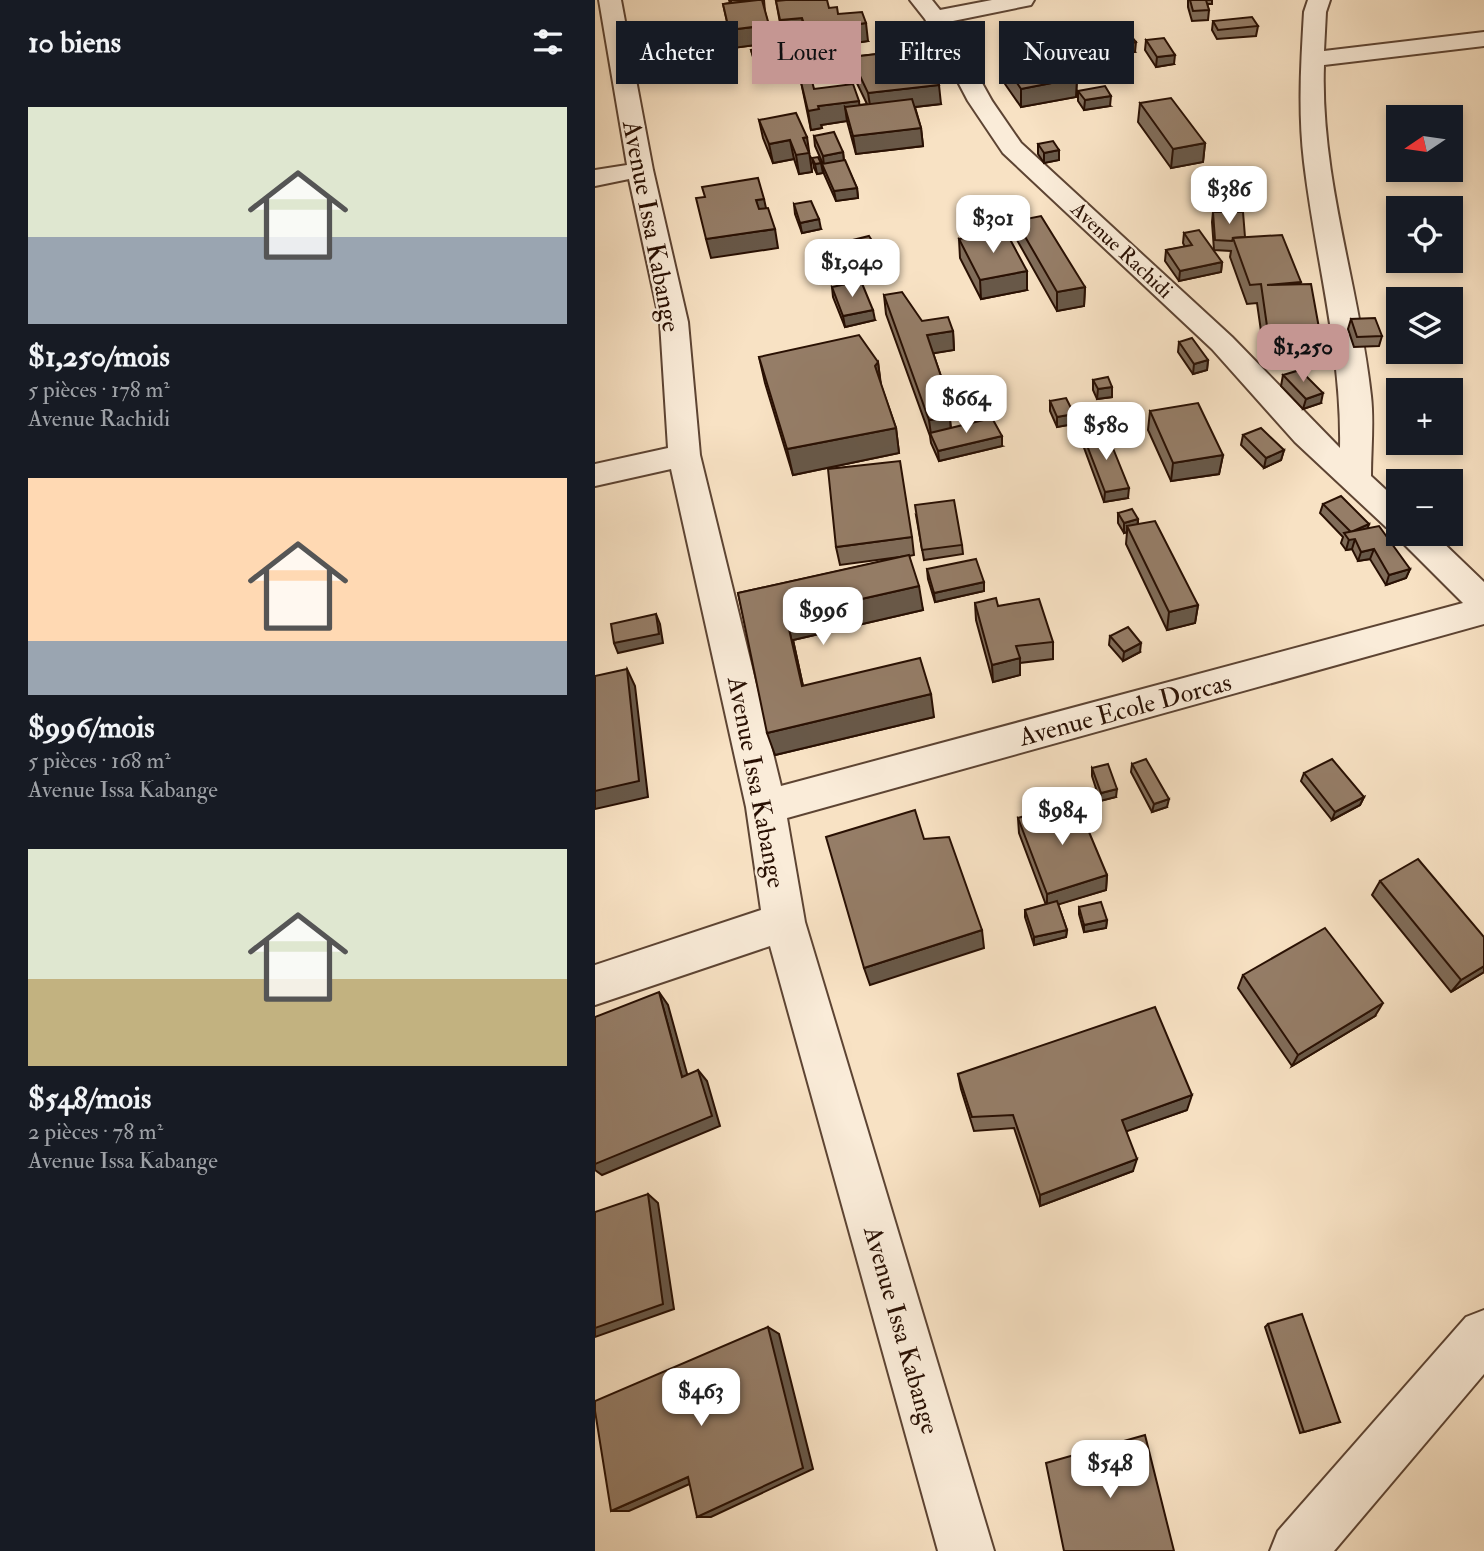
<!DOCTYPE html>
<html lang="fr">
<meta charset="utf-8">
<style>
body{margin:0;font-family:"IM FELL Double Pica",serif;background:#20242c;color:#f1f3f6;height:100vh;display:flex;flex-direction:column;font-size:26px;white-space:nowrap}
*{box-sizing:border-box;margin:0}
p{font-size:23px;color:#9ea1a6}
.icon{flex:none;width:38px;height:38px;fill:none;stroke:currentColor;stroke-width:2;stroke-linecap:round;stroke-linejoin:round}
.map{position:relative;flex:1;overflow:hidden}
.drawer{display:flex;flex-direction:column;background:#171b24;width:595px}
.drawer>*{flex:none}
.banner{position:absolute;left:21px;top:21px;width:665px;height:63px;display:flex;gap:14px}
.needle{width:46px;rotate:257deg}
.controls{position:absolute;left:791px;top:105px;display:grid;gap:14px}
.controls a{display:grid;place-items:center;width:77px;height:77px;border-radius:0px;background:#171b24;box-shadow:0 4px 10px #0003;font-size:35px}
.price{position:absolute;translate:-50% -60px;padding:0 16px;border-radius:14px;background:#fff;color:#222;font-size:23px;line-height:46px;filter:drop-shadow(0 2px 4px #0008)}
.price::after{content:'';position:absolute;left:50%;top:42px;width:21px;height:16px;margin-left:-10px;background:inherit;clip-path:polygon(0 0,100% 0,50% 100%)}
.price.selected{background:#c59692;color:#111}
ul{padding:0;list-style:none}
li{display:grid;align-content:center;gap:14px;height:371px;padding:0 28px}
li span{display:grid;place-items:center;height:217px;border-radius:0px;color:#555}
li>.icon{margin-inline-start:auto}
span .icon{width:126px;height:126px;fill:#fffc;stroke-width:1}
li b{font-size:30px}
h2{display:flex;justify-content:space-between;align-items:center;height:84px;padding:0 28px;font-size:30px}
.pill{padding:0 24px;border-radius:0px;background:#171b24;box-shadow:0 4px 10px #0003;font-size:24px;line-height:63px}
.pill.selected{background:#c59692;color:#111}
main{display:flex;flex:1;min-height:0}
.map>svg:first-child{display:block}
</style>
<main>
<section class="drawer">
<h2>10 biens<svg class="icon" aria-label="filters" viewBox="0 0 24 24"><path d="M4 7h16M4 17h16"/><circle cx="9" cy="7" r="2"/><circle cx="15" cy="17" r="2"/></svg></h2>
<ul>
<li><span style="background:linear-gradient(#dfe7d0 60%,#9aa5b1 0)"><svg class="icon" aria-label="home" viewBox="0 0 24 24"><path d="M3 11l9-7 9 7M6 9v11h12V9"/></svg></span><div><b>$1,250/mois</b><p>5 pièces · 178 m²</p><p>Avenue Rachidi</p></div></li>
<li><span style="background:linear-gradient(#ffd9b3 75%,#9aa5b1 0)"><svg class="icon" aria-label="home" viewBox="0 0 24 24"><path d="M3 11l9-7 9 7M6 9v11h12V9"/></svg></span><div><b>$996/mois</b><p>5 pièces · 168 m²</p><p>Avenue Issa Kabange</p></div></li>
<li><span style="background:linear-gradient(#dfe7d0 60%,#c2b280 0)"><svg class="icon" aria-label="home" viewBox="0 0 24 24"><path d="M3 11l9-7 9 7M6 9v11h12V9"/></svg></span><div><b>$548/mois</b><p>2 pièces · 78 m²</p><p>Avenue Issa Kabange</p></div></li>
</ul>
</section>
<div class="map">
<svg width="889" height="1551" viewBox="0 0 889 1551">
<rect width="100%" height="100%" fill="#f8e2c4"/>
<filter id="stains"><feTurbulence type="fractalNoise" baseFrequency=".00286" numOctaves="4"/><feColorMatrix values="0 0 0 0 .2 0 0 0 0 .09 0 0 0 0 .02 0 0 0 .5 -.17"/></filter>
<radialGradient id="worn" r=".72"><stop offset=".6" stop-color="#630" stop-opacity="0"/><stop offset="1" stop-color="#630" stop-opacity=".3"/></radialGradient>
<g fill="none" stroke-linecap="round" stroke-linejoin="round">
<!-- street casing -->
<g stroke="#5d4433" stroke-width="4">
<g id="street">
<polygon points="4,0 26,0 58,170 93,322 105,455 186,786 868,603 807,542 802,534 803,533 839,534 889,582 889,624 192,818 210,922 399,1551 343,1551 175,946 0,1005 0,965 166,910 151,807 76,469 0,486 0,464 73,448 65,322 34,179 0,186 0,170 32,165"/>
<path d="M315,0H337L345,10L397,0H439L436,5L353,22L397,101L426,143L637,337L745,448C747,351 720,257 709,162C703,112 706,62 709,12L713,0H735L731,12L729,51L889,32V46L729,65C725,178 764,285 776,396C779,422 776,450 776,476L803,501V531L791,527L700,442L617,349L408,153L373,101L330,19Z"/>
<polygon points="889,1310 889,1374 739,1551 675,1551 683,1531 871,1317"/>
</g>
</g>
<!-- street -->
<use href="#street" fill="#faecd9" fill-rule="evenodd"/>
</g>
<!-- wall -->
<g fill="#806c59" stroke="#291003" stroke-width="2">
<polygon points="134,0 169,0 170,12 177,39 190,65 191,75 163,75 156,50 161,49 161,45 138,48 128,4 135,3"/>
<polygon points="593,0 617,0 617,4 612,4 614,10 613,20 597,21 593,7"/>
<polygon points="181,1 234,8 243,14 273,41 215,50 210,36 207,37 209,48 192,51 188,39"/>
<polygon points="618,21 663,26 661,36 622,39 617,30"/>
<polygon points="512,29 540,52 523,55 512,39"/>
<polygon points="455,33 511,53 468,60 482,78 481,97 426,107 410,84 410,65 465,57 455,43"/>
<polygon points="297,36 317,50 346,104 320,107 326,128 328,146 261,154 252,121 226,125 227,128 216,130 206,82 219,89 264,101 264,105 272,104 258,75 256,57 300,52"/>
<polygon points="551,40 579,64 561,67 550,50"/>
<polygon points="483,91 515,106 489,110 483,101"/>
<polygon points="545,103 610,143 608,162 576,168 543,122"/>
<polygon points="164,120 215,156 217,172 204,174 199,159 178,163 168,138"/>
<polygon points="219,136 248,152 249,160 262,188 263,198 241,201 229,174 227,164 228,164 220,146"/>
<polygon points="443,144 464,150 464,160 449,163 443,154"/>
<polygon points="217,158 226,163 228,173 222,174 219,168"/>
<polygon points="199,204 226,229 207,233 200,214"/>
<polygon points="618,212 706,282 705,284 724,328 719,347 668,345 662,303 652,304 635,257 636,251 619,250 617,222"/>
<polygon points="421,221 490,287 489,306 462,311 422,240"/>
<polygon points="589,233 627,262 626,272 584,281 570,261 571,250 590,247 588,243"/>
<polygon points="364,239 432,290 386,299 365,258"/>
<polygon points="258,240 278,242 280,252 263,257 259,250"/>
<polygon points="237,287 280,320 250,327 238,297"/>
<polygon points="289,295 327,321 358,331 359,350 338,353 351,391 356,428 407,446 344,461 336,443 335,436 291,314"/>
<polygon points="756,319 787,336 784,346 759,347 753,329"/>
<polygon points="584,342 613,360 612,370 598,374 583,352"/>
<polygon points="164,357 283,362 286,385 301,428 304,453 198,475 170,383"/>
<polygon points="688,375 726,403 708,409 686,386"/>
<polygon points="498,380 517,387 517,397 502,399 498,390"/>
<polygon points="455,401 479,414 479,424 462,427 455,411"/>
<polygon points="555,411 628,455 624,474 576,481 553,430"/>
<polygon points="488,435 533,498 509,502 488,445"/>
<polygon points="648,435 689,450 686,460 669,468 646,445"/>
<polygon points="728,504 774,524 772,529 815,569 811,578 791,585 775,559 763,561 757,549 751,550 746,543 748,537 725,513"/>
<polygon points="523,513 543,519 543,524 603,605 600,623 572,630 531,544 532,532 529,533 523,523"/>
<polygon points="321,515 367,545 368,554 329,560"/>
<polygon points="317,537 319,555 314,556 328,610 198,640 208,686 339,717 180,755 143,593 312,556 245,565 241,547"/>
<polygon points="332,569 389,582 389,591 340,602 333,579"/>
<polygon points="380,603 403,606 458,642 458,659 425,663 425,675 398,682 381,620"/>
<polygon points="515,636 545,652 528,661 514,645"/>
<polygon points="537,764 572,807 557,812 536,772"/>
<polygon points="497,768 521,797 505,801 497,776"/>
<polygon points="709,773 769,797 765,805 737,820 706,781"/>
<polygon points="423,818 512,875 511,890 463,904 472,930 471,937 439,945 430,917 430,910 451,905 424,833"/>
<polygon points="785,881 889,972 856,992 777,895"/>
<polygon points="484,907 512,920 511,928 489,932 484,914"/>
<polygon points="648,975 780,1016 697,1066 643,988"/>
<polygon points="363,1074 592,1110 531,1131 538,1171 445,1206 419,1128 379,1131 366,1089"/>
<polygon points="673,1324 745,1422 705,1433 670,1327"/>
</g>
<!-- shaded-wall -->
<g fill="#685848" stroke="#291003" stroke-width="2">
<polygon points="207,18 210,36 189,38 187,32 188,39 185,20"/>
<polygon points="271,23 273,41 215,50 212,32"/>
<polygon points="174,25 177,43 160,41 161,45 138,48 134,30"/>
<polygon points="207,39 209,48 192,51 190,41"/>
<polygon points="98,40 102,60 70,64 68,54"/>
<polygon points="541,42 540,52 523,55 524,45"/>
<polygon points="512,43 511,53 468,60 468,51"/>
<polygon points="316,44 317,54 301,56 300,46"/>
<polygon points="580,55 579,64 561,67 562,57"/>
<polygon points="482,78 481,97 426,107 426,89"/>
<polygon points="344,85 346,104 276,112 273,93"/>
<polygon points="516,96 515,106 489,110 490,100"/>
<polygon points="264,101 266,120 250,107 252,121 226,125 227,128 216,130 213,111 223,106"/>
<polygon points="326,128 328,146 261,154 258,136"/>
<polygon points="212,137 217,172 204,174 201,155 208,138"/>
<polygon points="195,140 199,159 178,163 174,144"/>
<polygon points="610,143 608,162 576,168 578,149"/>
<polygon points="464,150 464,160 449,163 449,153"/>
<polygon points="248,152 249,162 229,166 228,156"/>
<polygon points="226,163 228,173 222,174 220,164"/>
<polygon points="262,188 263,198 241,201 239,191"/>
<polygon points="169,199 173,217 165,219 161,200"/>
<polygon points="224,219 226,229 207,233 205,223"/>
<polygon points="180,229 183,248 116,258 111,239"/>
<polygon points="278,242 280,252 263,257 262,246"/>
<polygon points="627,262 626,272 584,281 585,271"/>
<polygon points="432,271 432,290 386,299 385,280"/>
<polygon points="490,287 489,306 462,311 462,292"/>
<polygon points="278,310 280,320 250,327 248,316"/>
<polygon points="358,331 359,350 334,354 332,335"/>
<polygon points="613,360 612,370 598,374 599,364"/>
<polygon points="283,362 286,388 280,366"/>
<polygon points="517,387 517,397 502,399 503,389"/>
<polygon points="351,391 353,410 346,393"/>
<polygon points="728,393 726,403 708,409 711,399"/>
<polygon points="479,414 479,424 462,427 462,417"/>
<polygon points="355,417 356,435 336,435 334,420"/>
<polygon points="301,428 304,453 198,475 192,449"/>
<polygon points="407,436 407,446 344,461 343,451"/>
<polygon points="689,450 686,460 669,468 671,458"/>
<polygon points="628,455 624,474 576,481 578,463"/>
<polygon points="534,488 533,498 509,502 510,492"/>
<polygon points="543,519 542,529 532,526 532,532 529,533 529,523"/>
<polygon points="774,524 771,533 760,539 757,549 751,550 756,532"/>
<polygon points="779,549 775,559 763,561 766,552"/>
<polygon points="815,569 811,578 791,585 794,575"/>
<polygon points="389,582 389,591 340,602 339,593"/>
<polygon points="324,586 328,610 198,640 213,709 207,686 191,616"/>
<polygon points="603,605 600,623 572,630 574,612"/>
<polygon points="61,614 65,624 68,643 23,653 19,643"/>
<polygon points="546,643 545,652 528,661 529,652"/>
<polygon points="425,658 425,675 398,682 397,665"/>
<polygon points="32,669 40,686 53,797 0,809 0,791"/>
<polygon points="336,694 339,717 180,755 172,733"/>
<polygon points="522,789 521,797 505,801 506,793"/>
<polygon points="769,797 765,805 737,820 740,812"/>
<polygon points="574,799 572,807 557,812 559,804"/>
<polygon points="512,875 511,890 452,908 452,894"/>
<polygon points="512,920 511,928 489,932 489,925"/>
<polygon points="387,930 389,948 275,985 269,968"/>
<polygon points="472,930 471,937 439,945 439,937"/>
<polygon points="889,966 889,972 856,992 866,980"/>
<polygon points="64,992 73,1005 96,1088 87,1077"/>
<polygon points="788,1003 780,1016 697,1066 703,1055"/>
<polygon points="103,1070 112,1081 125,1126 7,1175 0,1170 0,1164"/>
<polygon points="597,1095 592,1110 524,1134 527,1120"/>
<polygon points="542,1159 538,1171 445,1206 445,1195"/>
<polygon points="53,1194 63,1203 79,1309 0,1337 0,1328"/>
<polygon points="173,1327 184,1334 218,1469 116,1517 102,1517"/>
<polygon points="93,1477 108,1478 34,1511 16,1511"/>
</g>
<!-- building -->
<g fill="#957d67" stroke="#291003" stroke-width="2">
<polygon points="136,0 163,0 136,3"/>
<polygon points="163,0 167,0 174,25 134,30 128,4"/>
<polygon points="191,0 232,0 234,8 242,7 243,14 267,12 271,23 212,32 207,18 185,20 181,1"/>
<polygon points="595,0 611,0 614,10 598,11"/>
<polygon points="657,17 663,26 623,30 618,21"/>
<polygon points="497,26 512,43 468,51 455,33"/>
<polygon points="529,27 541,42 524,45 512,29"/>
<polygon points="204,30 207,39 190,41 187,32"/>
<polygon points="313,35 316,44 300,46 297,36"/>
<polygon points="182,38 190,65 161,65 156,50 162,49 160,41"/>
<polygon points="569,38 580,55 562,57 551,40"/>
<polygon points="98,40 100,50 68,54 66,44"/>
<polygon points="325,49 344,85 273,93 256,57"/>
<polygon points="464,55 482,78 426,89 410,65"/>
<polygon points="217,81 219,89 258,84 264,101 223,106 224,109 213,111 206,82"/>
<polygon points="510,86 516,96 490,100 483,91"/>
<polygon points="576,98 610,143 578,149 545,103"/>
<polygon points="317,99 326,128 258,136 250,107"/>
<polygon points="201,113 212,137 208,138 214,153 201,155 195,140 174,144 164,120"/>
<polygon points="239,132 248,152 228,156 219,136"/>
<polygon points="458,141 464,150 449,153 443,144"/>
<polygon points="223,157 226,163 220,164 217,158"/>
<polygon points="250,160 262,188 239,191 227,164"/>
<polygon points="163,178 169,199 161,200 164,209 173,208 180,229 111,239 101,198 110,197 107,187"/>
<polygon points="216,201 224,219 205,223 199,204"/>
<polygon points="618,212 648,212 650,237 638,238 637,241 620,240"/>
<polygon points="446,216 490,287 462,292 421,221"/>
<polygon points="410,230 432,271 385,280 364,239"/>
<polygon points="604,230 627,262 585,271 571,250 597,245 589,233"/>
<polygon points="687,235 706,282 672,285 716,284 724,328 672,326 666,284 655,285 638,238"/>
<polygon points="274,236 278,242 262,246 258,240"/>
<polygon points="266,281 278,310 248,316 237,287"/>
<polygon points="307,292 327,321 353,317 358,331 332,335 351,391 346,393 355,417 334,420 289,295"/>
<polygon points="780,318 787,336 762,337 756,319"/>
<polygon points="264,335 283,362 280,366 301,428 192,449 164,357"/>
<polygon points="597,338 613,360 599,364 584,342"/>
<polygon points="705,370 728,393 711,399 688,375"/>
<polygon points="513,377 517,387 503,389 498,380"/>
<polygon points="471,398 479,414 462,417 455,401"/>
<polygon points="603,403 628,455 578,463 555,411"/>
<polygon points="397,418 407,436 343,451 335,433"/>
<polygon points="666,428 689,450 671,458 648,435"/>
<polygon points="511,431 534,488 510,492 488,435"/>
<polygon points="305,461 317,537 241,547 233,469"/>
<polygon points="746,496 774,524 756,532 728,504"/>
<polygon points="359,500 367,545 327,550 320,505"/>
<polygon points="537,509 543,519 529,523 523,513"/>
<polygon points="560,521 603,605 574,612 532,526"/>
<polygon points="784,526 815,569 794,575 779,549 766,552 760,539 754,540 749,533"/>
<polygon points="314,555 324,586 191,616 207,686 325,658 336,694 172,733 143,593"/>
<polygon points="381,559 389,582 339,593 332,569"/>
<polygon points="401,598 403,606 444,599 458,642 421,646 425,658 397,665 380,603"/>
<polygon points="61,614 64,634 19,643 16,624"/>
<polygon points="533,627 546,643 529,652 515,636"/>
<polygon points="32,669 44,781 0,791 0,676"/>
<polygon points="551,759 574,799 559,804 537,764"/>
<polygon points="737,759 769,797 740,812 709,773"/>
<polygon points="513,764 522,789 506,793 497,768"/>
<polygon points="481,801 512,875 452,894 423,818"/>
<polygon points="320,810 329,839 354,837 387,930 269,968 231,837"/>
<polygon points="823,859 889,937 889,966 866,980 785,881"/>
<polygon points="462,901 472,930 439,937 430,910"/>
<polygon points="506,902 512,920 489,925 484,907"/>
<polygon points="730,928 788,1003 703,1055 648,975"/>
<polygon points="64,992 87,1077 103,1070 117,1116 0,1164 0,1017"/>
<polygon points="560,1007 597,1095 527,1120 542,1159 445,1195 418,1115 377,1117 363,1074"/>
<polygon points="53,1194 68,1304 0,1328 0,1212"/>
<polygon points="707,1314 745,1422 709,1432 673,1324"/>
<polygon points="173,1327 208,1468 102,1517 93,1477 16,1511 0,1411 0,1401"/>
<polygon points="550,1435 579,1551 469,1551 451,1463"/>
</g>
<g text-anchor="middle" stroke-width="5" stroke-linejoin="round" paint-order="stroke">
<!-- far-street labels -->
<g font-size="21" fill="#291003" stroke="#faecd9">
<text transform="translate(527 250) rotate(43)" y="7">Avenue Rachidi</text>
</g>
<!-- street labels -->
<g font-size="26" fill="#291003" stroke="#faecd9">
<text transform="translate(57 226) rotate(79)" y="9">Avenue Issa Kabange</text>
<text transform="translate(530 709) rotate(-15)" y="9">Avenue Ecole Dorcas</text>
<text transform="translate(162 782) rotate(79)" y="9">Avenue Issa Kabange</text>
<text transform="translate(307 1330) rotate(74)" y="9">Avenue Issa Kabange</text>
</g>
</g>
<rect width="100%" height="100%" filter="url(#stains)"/>
<rect width="100%" height="100%" fill="url(#worn)"/>
</svg>
<div class="controls">
<a><svg class="needle" viewBox="-14 -14 28 28"><path d="M0-13l5 13h-10z" fill="#e53935"/><path d="M0 13l5-13h-10z" fill="#9ea1a6"/></svg></a>
<a><svg class="icon" aria-label="locate" viewBox="0 0 24 24"><circle cx="12" cy="12" r="6"/><path d="M12 2v4M12 18v4M2 12h4M18 12h4"/></svg></a>
<a><svg class="icon" aria-label="layers" viewBox="0 0 24 24"><path d="M12 4l9 5-9 5-9-5zM3 14l9 5 9-5"/></svg></a>
<a>+</a>
<a>−</a>
</div>
<b class="price" style="left:634px;top:226px">$386</b>
<b class="price" style="left:398px;top:255px">$301</b>
<b class="price" style="left:257px;top:299px">$1,040</b>
<b class="price selected" style="left:708px;top:384px">$1,250</b>
<b class="price" style="left:371px;top:435px">$664</b>
<b class="price" style="left:511px;top:462px">$580</b>
<b class="price" style="left:228px;top:647px">$996</b>
<b class="price" style="left:467px;top:847px">$984</b>
<b class="price" style="left:106px;top:1428px">$463</b>
<b class="price" style="left:515px;top:1500px">$548</b>
<div class="banner">
<a class="pill">Acheter</a>
<a class="pill selected">Louer</a>
<a class="pill">Filtres</a>
<a class="pill">Nouveau</a>
</div>
</div>
</main>
